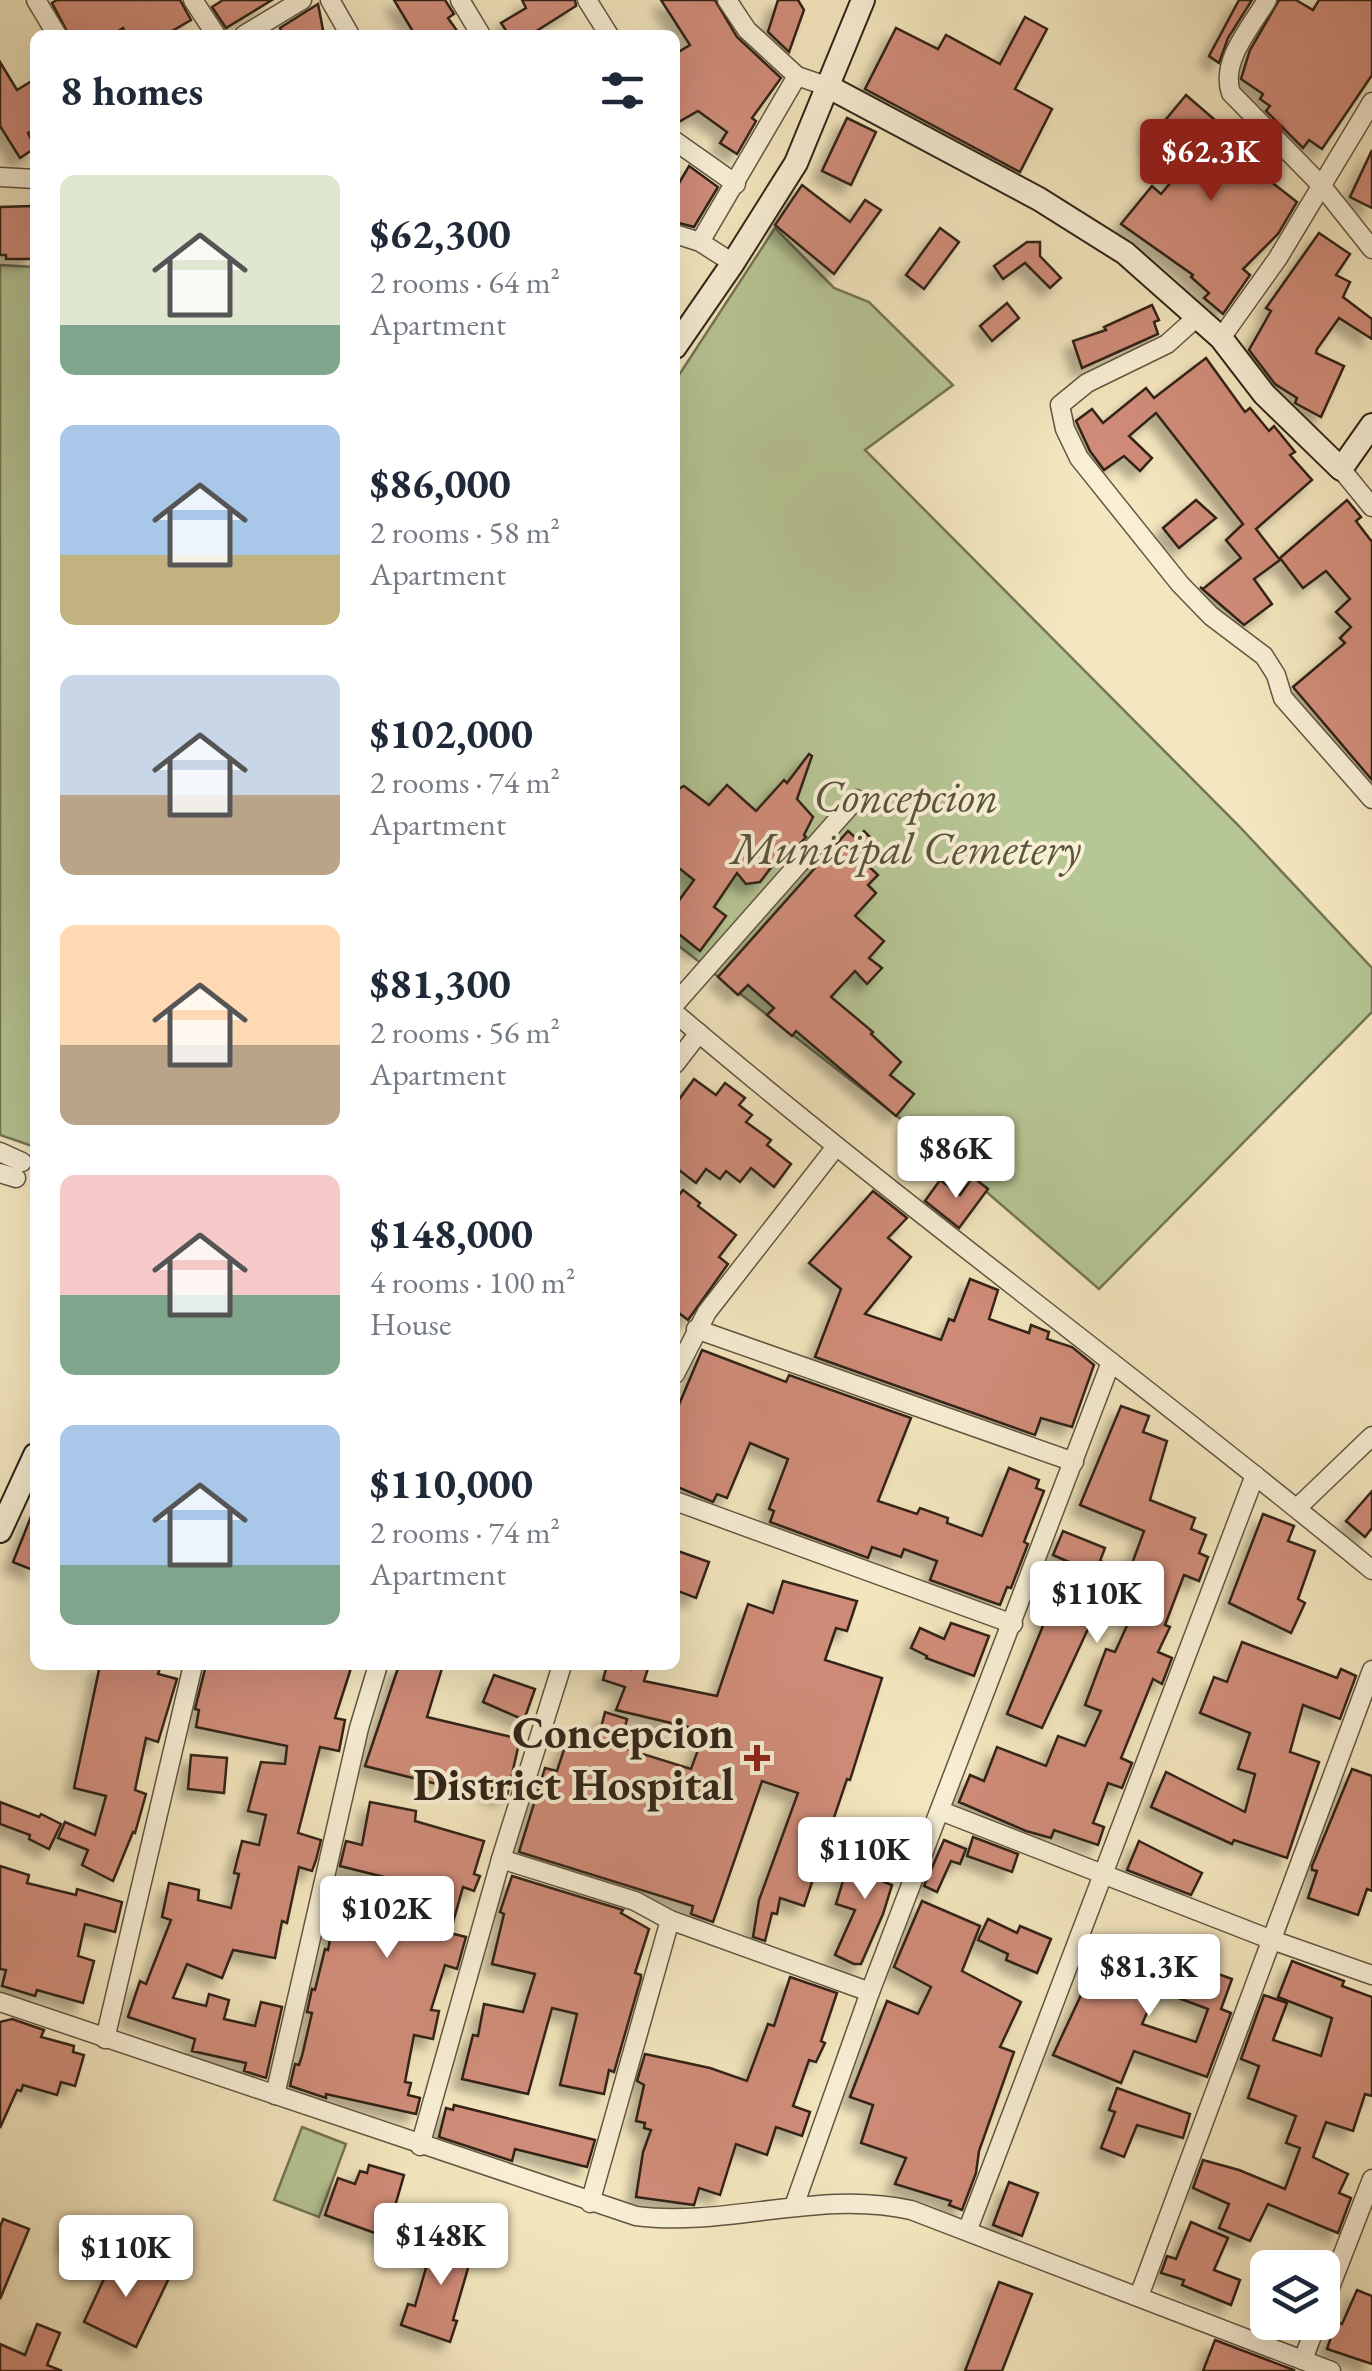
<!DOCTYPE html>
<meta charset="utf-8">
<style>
body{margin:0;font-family:"EB Garamond",serif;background:#f6f6f7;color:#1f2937;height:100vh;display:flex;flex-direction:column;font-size:38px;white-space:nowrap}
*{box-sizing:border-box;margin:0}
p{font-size:32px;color:#747a83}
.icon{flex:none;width:55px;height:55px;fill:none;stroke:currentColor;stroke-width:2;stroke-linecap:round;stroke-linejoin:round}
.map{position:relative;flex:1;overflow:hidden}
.sheet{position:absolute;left:30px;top:30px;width:650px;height:1640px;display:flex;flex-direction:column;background:#fff;border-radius:15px;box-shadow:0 10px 40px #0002}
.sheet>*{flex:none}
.tools{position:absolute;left:1250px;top:2250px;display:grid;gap:20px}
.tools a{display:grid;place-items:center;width:90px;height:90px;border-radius:15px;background:#fff;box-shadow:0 10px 40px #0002;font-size:50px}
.price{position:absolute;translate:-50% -85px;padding:0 22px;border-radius:10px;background:#fff;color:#222;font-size:32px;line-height:65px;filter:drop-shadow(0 2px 5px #0008)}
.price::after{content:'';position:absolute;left:50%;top:60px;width:30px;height:22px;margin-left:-15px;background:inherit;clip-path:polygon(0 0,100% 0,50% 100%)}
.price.selected{background:#8f2418;color:#fff}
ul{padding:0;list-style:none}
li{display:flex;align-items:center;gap:30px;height:250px;padding:0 30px}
li span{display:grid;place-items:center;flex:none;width:280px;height:200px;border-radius:15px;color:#555}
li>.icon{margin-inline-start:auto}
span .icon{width:120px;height:120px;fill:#fffc;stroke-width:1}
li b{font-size:42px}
h2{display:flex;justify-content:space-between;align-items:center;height:120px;padding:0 30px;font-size:42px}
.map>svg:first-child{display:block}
</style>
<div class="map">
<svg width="1372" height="2371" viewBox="0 0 1372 2371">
<defs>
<filter id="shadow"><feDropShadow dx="-9" dy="9" stdDeviation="5" flood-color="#0004"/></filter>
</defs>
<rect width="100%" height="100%" fill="#f4e7bf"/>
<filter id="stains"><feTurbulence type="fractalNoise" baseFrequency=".002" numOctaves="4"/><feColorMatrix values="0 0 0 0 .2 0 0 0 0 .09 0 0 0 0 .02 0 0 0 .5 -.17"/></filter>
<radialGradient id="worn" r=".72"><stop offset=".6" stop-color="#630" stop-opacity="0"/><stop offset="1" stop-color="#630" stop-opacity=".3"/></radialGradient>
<!-- green -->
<g fill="#b7c695" stroke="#747556" stroke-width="2.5">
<polygon points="775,228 834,288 869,302 953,385 865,450 1239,826 1372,968 1372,1012 1099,1289 916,1131 675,943 675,381"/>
<polygon points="0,265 35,267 35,1147 0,1135"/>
<polygon points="302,2127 346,2144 319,2217 274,2200"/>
</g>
<!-- building -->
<g fill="#d08c79" stroke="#312418" stroke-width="2.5" fill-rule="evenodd" filter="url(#shadow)">
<polygon points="57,0 180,0 191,20 165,35 127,35 123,28 112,35 69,35 52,3"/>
<polygon points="223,0 272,0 226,28 212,7"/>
<polygon points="394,0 445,0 454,14 448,18 460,35 415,35"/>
<polygon points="522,0 575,0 576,6 530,35 509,35 501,23 526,8"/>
<polygon points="661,0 715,0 737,37 781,78 752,118 756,121 737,154 720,143 727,132 698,111 675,124 675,54 690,45"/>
<polygon points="778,0 798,0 804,10 789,52 768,32"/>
<polygon points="1239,0 1252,0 1228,38 1219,63 1209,56"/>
<polygon points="1279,0 1296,0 1313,10 1319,0 1372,0 1372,75 1322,149 1309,140 1303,148 1266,111 1270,106 1260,99 1263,94 1241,79 1250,50"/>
<polygon points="318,4 324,35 283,35 280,28"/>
<polygon points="1025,17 1047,29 1015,89 1052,109 1020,172 865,89 896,28 938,49 946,35 1000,64"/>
<polygon points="0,62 17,90 35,79 35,129 28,133 35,148 20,158 0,126"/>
<polygon points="1186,95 1245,146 1255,136 1275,156 1273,159 1265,156 1258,167 1263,170 1260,173 1297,202 1278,234 1243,269 1250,275 1223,314 1204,298 1209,293 1191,277 1193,275 1121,224 1152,186 1161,194 1183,168 1149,140"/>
<polygon points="847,118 876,132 851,185 822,171"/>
<polygon points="1372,150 1372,208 1350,197"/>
<polygon points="689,166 718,187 694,227 675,222 675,190"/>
<polygon points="802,185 850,222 865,200 881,210 834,274 775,225"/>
<polygon points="32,206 33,259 6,259 6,255 0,255 0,207"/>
<polygon points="940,228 959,242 924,289 906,275"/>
<polygon points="1319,233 1350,254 1336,275 1350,282 1343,297 1372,319 1372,339 1339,318 1317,349 1316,353 1344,366 1321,417 1295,403 1297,398 1275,384 1249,350 1271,311 1266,308"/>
<polygon points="1027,242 1040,242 1040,256 1061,278 1050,288 1025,263 1003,279 994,266"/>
<polygon points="1007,303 1019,318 992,341 980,326"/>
<polygon points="1152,305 1159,320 1154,322 1158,334 1082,368 1073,341 1106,330 1104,327"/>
<polygon points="1206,358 1245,412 1250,408 1269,431 1274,426 1295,452 1290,455 1312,480 1256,529 1280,560 1254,579 1272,604 1244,625 1200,587 1203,589 1241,558 1226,540 1243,524 1156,413 1129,436 1152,458 1140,471 1124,456 1104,470 1090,451 1076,421 1092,409 1103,423 1146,388 1154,398"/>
<polygon points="1196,500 1216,518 1179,548 1163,528"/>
<polygon points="1347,500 1361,517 1356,521 1372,542 1372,780 1293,687 1345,643 1340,638 1351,627 1336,612 1350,599 1326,571 1303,588 1280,558"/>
<polygon points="809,754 812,756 797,799 813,817 804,835 806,837 796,848 789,844 760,882 746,884 737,873 714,907 726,916 700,951 675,931 675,906 694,880 675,865 675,791 684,786 709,805 727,785 756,811 784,780 787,783"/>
<polygon points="848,831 857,839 864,831 875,842 860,858 878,875 868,885 876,893 855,916 884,941 869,958 882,968 867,984 855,971 831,997 873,1032 871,1034 901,1062 890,1075 914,1094 896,1116 796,1031 792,1036 767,1015 774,1008 748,985 738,995 718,977"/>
<polygon points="694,1079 716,1095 725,1083 745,1098 739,1105 752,1115 746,1122 771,1140 767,1145 791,1164 774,1187 751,1168 740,1182 726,1171 720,1179 706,1169 696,1183 675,1167 675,1105"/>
<polygon points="973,1177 988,1189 959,1228 925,1201 940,1180 960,1195"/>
<polygon points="683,1190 700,1203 698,1206 736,1235 719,1257 728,1264 688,1320 675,1310 675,1200"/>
<polygon points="873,1191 907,1218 888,1238 911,1257 865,1314 941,1340 949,1319 954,1321 970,1279 998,1290 989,1319 1029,1333 1031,1325 1049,1332 1047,1339 1072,1347 1094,1365 1072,1427 1041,1418 1035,1435 815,1357 841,1289 809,1263"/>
<polygon points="702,1350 786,1382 789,1375 911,1418 878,1501 917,1514 920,1508 948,1518 947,1523 982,1536 1009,1468 1039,1480 1036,1488 1044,1491 1024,1542 1028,1544 1011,1588 1007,1587 1000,1605 930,1580 937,1561 904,1549 901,1557 872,1547 868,1558 770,1522 774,1511 769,1509 788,1459 750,1443 727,1498 717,1494 713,1502 675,1486 675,1414"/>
<polygon points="1121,1406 1149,1416 1143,1432 1167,1441 1150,1500 1195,1518 1191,1529 1206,1535 1199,1553 1208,1557 1199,1581 1184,1575 1165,1625 1170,1627 1158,1652 1172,1658 1162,1684 1153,1679 1121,1758 1132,1763 1122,1788 1108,1783 1093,1823 1104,1827 1098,1845 1054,1830 1051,1838 1026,1831 959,1802 970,1775 984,1781 997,1747 1046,1766 1058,1736 1085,1746 1101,1711 1085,1705 1106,1649 1115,1652 1135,1608 1106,1597 1104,1602 1101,1601 1042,1728 1007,1714 1069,1562 1053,1555 1063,1531 1105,1548 1100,1561 1129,1572 1144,1531 1080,1505"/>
<polygon points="1372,1491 1372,1528 1365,1537 1346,1521"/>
<polygon points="34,1509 35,1509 35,1571 13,1562"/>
<polygon points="1263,1514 1294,1526 1288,1541 1315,1551 1298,1599 1305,1603 1291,1633 1229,1603"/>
<polygon points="675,1550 709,1562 696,1598 675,1590"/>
<polygon points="783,1581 857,1601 847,1631 836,1628 825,1660 882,1678 850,1780 847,1779 804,1906 780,1898 777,1914 772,1913 765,1941 753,1937 759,1900 798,1793 762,1781 713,1922 691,1914 693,1906 519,1852 545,1768 557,1771 570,1731 598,1740 605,1712 627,1719 620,1747 691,1769 705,1731 616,1710 625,1687 603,1680 607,1665 631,1669 632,1665 649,1665 644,1681 717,1696 748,1604 773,1613"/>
<polygon points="951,1623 989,1636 974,1676 926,1658 927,1656 911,1648 920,1628 944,1639"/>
<polygon points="1242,1642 1337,1678 1341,1669 1356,1676 1340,1719 1303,1705 1290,1752 1319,1762 1287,1858 1234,1840 1232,1844 1151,1807 1166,1772 1245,1812 1255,1774 1238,1769 1250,1733 1200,1713 1214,1677 1227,1682"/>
<polygon points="100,1665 161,1665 158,1674 177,1679 158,1742 146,1738 135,1790 146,1794 135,1833 133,1832 113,1881 82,1865 88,1850 58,1838 65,1822 95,1835 106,1796 74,1788"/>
<polygon points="206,1665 352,1665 335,1718 345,1720 339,1751 320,1747 298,1833 321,1840 316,1860 312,1871 299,1867 287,1923 282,1921 275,1958 233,1950 222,1978 187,1964 173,1998 206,2006 209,1994 229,2000 224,2019 255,2026 261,2002 282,2007 266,2078 244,2071 246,2063 192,2051 195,2039 128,2017 140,1981 146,1984 171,1920 162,1917 169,1883 199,1890 198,1900 231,1908 239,1874 234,1873 242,1841 259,1845 266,1815 248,1811 261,1762 285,1764 287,1746 196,1727 199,1710 195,1709"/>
<polygon points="399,1665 443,1665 427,1717 520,1739 507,1796 491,1794 492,1787 439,1775 437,1784 365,1766"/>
<polygon points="494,1675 535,1689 524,1720 483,1702"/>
<polygon points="191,1755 227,1758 224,1793 188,1789"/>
<polygon points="1352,1769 1372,1776 1372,1891 1367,1889 1358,1915 1308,1898 1317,1871 1312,1870 1312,1866"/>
<polygon points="0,1802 39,1817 41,1814 61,1824 49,1849 29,1839 30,1835 0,1824"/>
<polygon points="370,1802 416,1811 415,1821 484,1841 474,1874 480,1876 474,1891 463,1887 450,1933 466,1937 457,1969 445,1965 431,2010 439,2011 433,2039 414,2035 405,2082 411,2083 408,2095 420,2098 416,2114 326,2094 326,2098 290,2086 295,2064 299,2065 302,2056 312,2013 307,2012 312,1989 315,1990 325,1949 328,1950 336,1910 375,1918 384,1877 340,1866 346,1841 362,1845"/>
<polygon points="876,1837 896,1844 884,1882 892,1885 883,1914 861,1964 854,1964 835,1955 855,1910 836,1904 846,1871 864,1876"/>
<polygon points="973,1837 1018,1854 1012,1872 967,1856"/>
<polygon points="944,1840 966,1849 960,1864 951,1861 937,1892 924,1886"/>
<polygon points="1139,1841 1202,1873 1191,1895 1127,1870"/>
<polygon points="0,1866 29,1875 27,1883 76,1895 77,1889 122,1902 115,1932 85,1924 78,1956 94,1961 83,2003 37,1990 35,1996 2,1986 6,1970 0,1969"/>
<polygon points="512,1876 623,1910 621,1913 649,1929 635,1973 641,1975 641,1978 614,2072 609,2070 604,2094 560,2085 577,2014 552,2008 528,2094 462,2079 473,2035 478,2036 484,2004 523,2012 535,1974 492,1964 504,1914 500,1912"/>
<polygon points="922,1901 980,1926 962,1971 1021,2002 1000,2047 1014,2052 979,2151 976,2173 962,2210 949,2205 951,2201 895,2184 906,2158 861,2143 873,2105 850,2097 887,2001 918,2014 931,1987 894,1967"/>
<polygon points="988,1919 1017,1933 1020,1926 1051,1939 1037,1973 1006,1960 1008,1954 978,1940"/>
<path d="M1133,1951L1167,1964L1170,1956L1232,1979L1221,2009L1231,2013L1207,2077L1134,2051L1121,2083L1053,2055L1089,1978L1118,1991ZM1157,1990L1208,2009L1196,2042L1142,2024Z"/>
<polygon points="1292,1961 1344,1981 1342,1986 1372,1997 1372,2096 1365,2094 1353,2131 1326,2122 1313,2157 1348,2174 1339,2193 1351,2198 1338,2233 1268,2204 1250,2241 1219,2228 1229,2204 1193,2188 1203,2160 1239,2170 1285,2189 1300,2148 1286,2143 1296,2116 1248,2098 1259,2066 1241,2059 1264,1995 1287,2003 1273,2040 1321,2056 1332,2018 1278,1997"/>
<polygon points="790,1977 837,1993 821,2041 825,2043 816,2062 809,2060 793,2106 810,2112 802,2136 776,2127 767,2155 736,2144 720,2195 699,2188 694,2205 636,2197 643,2152 651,2130 644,2128 645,2123 636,2121 644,2085 637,2081 645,2054 710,2068 747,2081 768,2024 774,2026"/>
<polygon points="12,2019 44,2030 41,2037 74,2046 73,2052 84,2055 75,2086 61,2082 57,2095 23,2085 21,2091 17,2090 0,2128 0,2022"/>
<polygon points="1117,2088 1190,2114 1183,2138 1137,2125 1124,2157 1101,2148 1115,2112 1109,2110"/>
<polygon points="454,2105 595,2140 587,2167 515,2149 512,2161 439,2137 446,2108 453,2110"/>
<polygon points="369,2165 404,2175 386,2237 325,2215 338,2178 355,2184 360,2171 367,2173"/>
<polygon points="1009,2182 1038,2193 1022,2236 993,2225"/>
<polygon points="3,2219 29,2229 0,2299 0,2227"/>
<polygon points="74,2221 94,2230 85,2251 64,2242"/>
<polygon points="1191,2222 1228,2238 1214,2270 1240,2280 1231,2305 1182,2285 1184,2280 1161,2273 1167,2256 1176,2259"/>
<polygon points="436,2233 475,2244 453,2320 457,2321 450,2342 401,2325 408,2304 415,2306"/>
<polygon points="116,2253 169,2278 136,2347 84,2322"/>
<polygon points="999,2282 1032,2294 1002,2371 965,2371"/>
<polygon points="1357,2290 1372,2296 1372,2364 1327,2349 1336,2322 1342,2324"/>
<polygon points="37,2324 60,2333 47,2365 62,2371 0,2371 0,2344 25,2355"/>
<polygon points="1215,2340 1294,2370 1294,2371 1203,2371"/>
</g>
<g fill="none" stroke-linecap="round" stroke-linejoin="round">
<!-- street casing -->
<g stroke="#625542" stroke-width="21">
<g id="street">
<polyline points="36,0 57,35"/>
<polyline points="193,0 216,35"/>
<polyline points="330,0 350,35"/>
<polyline points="460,0 481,35"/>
<polyline points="587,0 609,35"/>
<polyline points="727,0 747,30 797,76 829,87"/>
<path d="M1267,0C1251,27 1220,61 1231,93L1321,185L1372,249"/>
<polyline points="244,35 302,0"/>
<polyline points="675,141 736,184"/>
<polyline points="0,177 35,179"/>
<polyline points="675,234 700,242 733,263"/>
<polyline points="700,242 797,76"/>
<polyline points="1197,317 1167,344 1087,383 1060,405 1065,429 1079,458 1180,584 1211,616 1264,656 1276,675 1283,698 1372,799"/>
<polyline points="1221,338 1278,258 1372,102"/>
<polyline points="1341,469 1372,507"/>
<polyline points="675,1004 856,799"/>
<path d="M675,1013C902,1206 1143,1381 1372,1570"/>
<polyline points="675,1064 699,1033"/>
<polyline points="0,1152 22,1162"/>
<polyline points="0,1173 16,1178"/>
<polyline points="696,1329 1074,1462"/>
<polyline points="675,1374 707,1312 835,1148"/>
<polyline points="675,1501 1013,1624"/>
<polyline points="1297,1508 1372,1436"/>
<polyline points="941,1811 1272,1940 1372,1975"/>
<polyline points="501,1859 635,1901 670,1920 590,2203"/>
<polyline points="670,1920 870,1992"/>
<path d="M0,2002L636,2216C726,2228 819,2189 911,2210L1331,2371"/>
<polyline points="105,2039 193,1665"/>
<polyline points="275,2095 359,1728 378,1665"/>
<polyline points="420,2146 501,1859 562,1665"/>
<polyline points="794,2206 870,1992 1111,1362"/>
<polyline points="968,2229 1255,1475"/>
<polyline points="1139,2296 1372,1670"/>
<polyline points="1322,2308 1372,2179"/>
<polyline points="1303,2360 1317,2322"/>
</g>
</g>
<!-- secondary casing -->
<g stroke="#312418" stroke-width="26">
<g id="secondary">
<polyline points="829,87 1039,199 1125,253 1221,338 1264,394 1341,469 1372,425"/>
<polyline points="675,347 733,263 796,163 863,0"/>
<polyline points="0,1531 35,1455"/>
</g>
</g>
<!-- street -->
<use href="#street" stroke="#f8efd5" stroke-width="18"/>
<!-- secondary -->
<use href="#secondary" stroke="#f8efd5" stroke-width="22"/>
</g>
<!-- markers -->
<path fill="#8f2418" stroke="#f8efd5" stroke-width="4" d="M752 1743h10v10h10v10h-10v10h-10v-10h-10v-10h10z"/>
<g text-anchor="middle" stroke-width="8" stroke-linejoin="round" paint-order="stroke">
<!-- park labels -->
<g font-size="45" font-style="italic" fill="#59553e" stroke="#f8efd5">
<text x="906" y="812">Concepcion<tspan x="906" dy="52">Municipal Cemetery</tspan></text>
</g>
<!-- poi labels -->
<g font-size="45" font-weight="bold" fill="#312418" stroke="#f8efd5" text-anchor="end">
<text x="734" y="1748">Concepcion<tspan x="734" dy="52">District Hospital</tspan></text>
</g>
</g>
<rect width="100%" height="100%" filter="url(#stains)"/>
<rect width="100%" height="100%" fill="url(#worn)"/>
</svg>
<div class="tools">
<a><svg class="icon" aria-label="layers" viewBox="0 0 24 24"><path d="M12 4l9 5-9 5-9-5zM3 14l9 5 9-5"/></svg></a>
</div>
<b class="price selected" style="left:1211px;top:204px">$62.3K</b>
<b class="price" style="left:956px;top:1201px">$86K</b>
<b class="price" style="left:1097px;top:1646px">$110K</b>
<b class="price" style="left:865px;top:1902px">$110K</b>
<b class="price" style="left:387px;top:1961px">$102K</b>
<b class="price" style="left:1149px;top:2019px">$81.3K</b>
<b class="price" style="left:441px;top:2288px">$148K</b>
<b class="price" style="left:126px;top:2300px">$110K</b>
<section class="sheet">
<h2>8 homes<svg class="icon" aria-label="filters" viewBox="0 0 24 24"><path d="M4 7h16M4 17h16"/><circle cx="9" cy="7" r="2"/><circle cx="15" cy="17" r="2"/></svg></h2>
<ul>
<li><span style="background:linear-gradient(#dfe7d0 75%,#7fa58c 0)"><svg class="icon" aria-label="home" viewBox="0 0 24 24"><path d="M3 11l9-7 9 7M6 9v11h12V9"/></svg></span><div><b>$62,300</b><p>2 rooms · 64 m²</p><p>Apartment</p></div></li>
<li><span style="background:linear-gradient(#a9c7e8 65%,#c2b280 0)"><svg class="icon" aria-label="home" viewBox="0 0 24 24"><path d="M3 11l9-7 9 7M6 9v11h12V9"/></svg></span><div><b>$86,000</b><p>2 rooms · 58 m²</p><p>Apartment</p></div></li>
<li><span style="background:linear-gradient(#c9d6e8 60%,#b9a48a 0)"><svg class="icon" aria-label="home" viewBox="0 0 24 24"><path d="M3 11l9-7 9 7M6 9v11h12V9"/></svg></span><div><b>$102,000</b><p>2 rooms · 74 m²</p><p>Apartment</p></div></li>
<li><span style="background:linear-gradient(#ffd9b3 60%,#b9a48a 0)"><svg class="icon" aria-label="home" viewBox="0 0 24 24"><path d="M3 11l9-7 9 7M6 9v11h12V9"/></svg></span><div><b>$81,300</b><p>2 rooms · 56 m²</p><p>Apartment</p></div></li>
<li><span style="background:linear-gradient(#f6c9c9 60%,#7fa58c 0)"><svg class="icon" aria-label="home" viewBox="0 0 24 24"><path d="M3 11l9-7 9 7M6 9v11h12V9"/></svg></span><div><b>$148,000</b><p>4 rooms · 100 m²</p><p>House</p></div></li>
<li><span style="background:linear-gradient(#a9c7e8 70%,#7fa58c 0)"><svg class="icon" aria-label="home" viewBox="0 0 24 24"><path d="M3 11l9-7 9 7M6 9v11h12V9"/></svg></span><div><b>$110,000</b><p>2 rooms · 74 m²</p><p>Apartment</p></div></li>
</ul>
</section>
</div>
